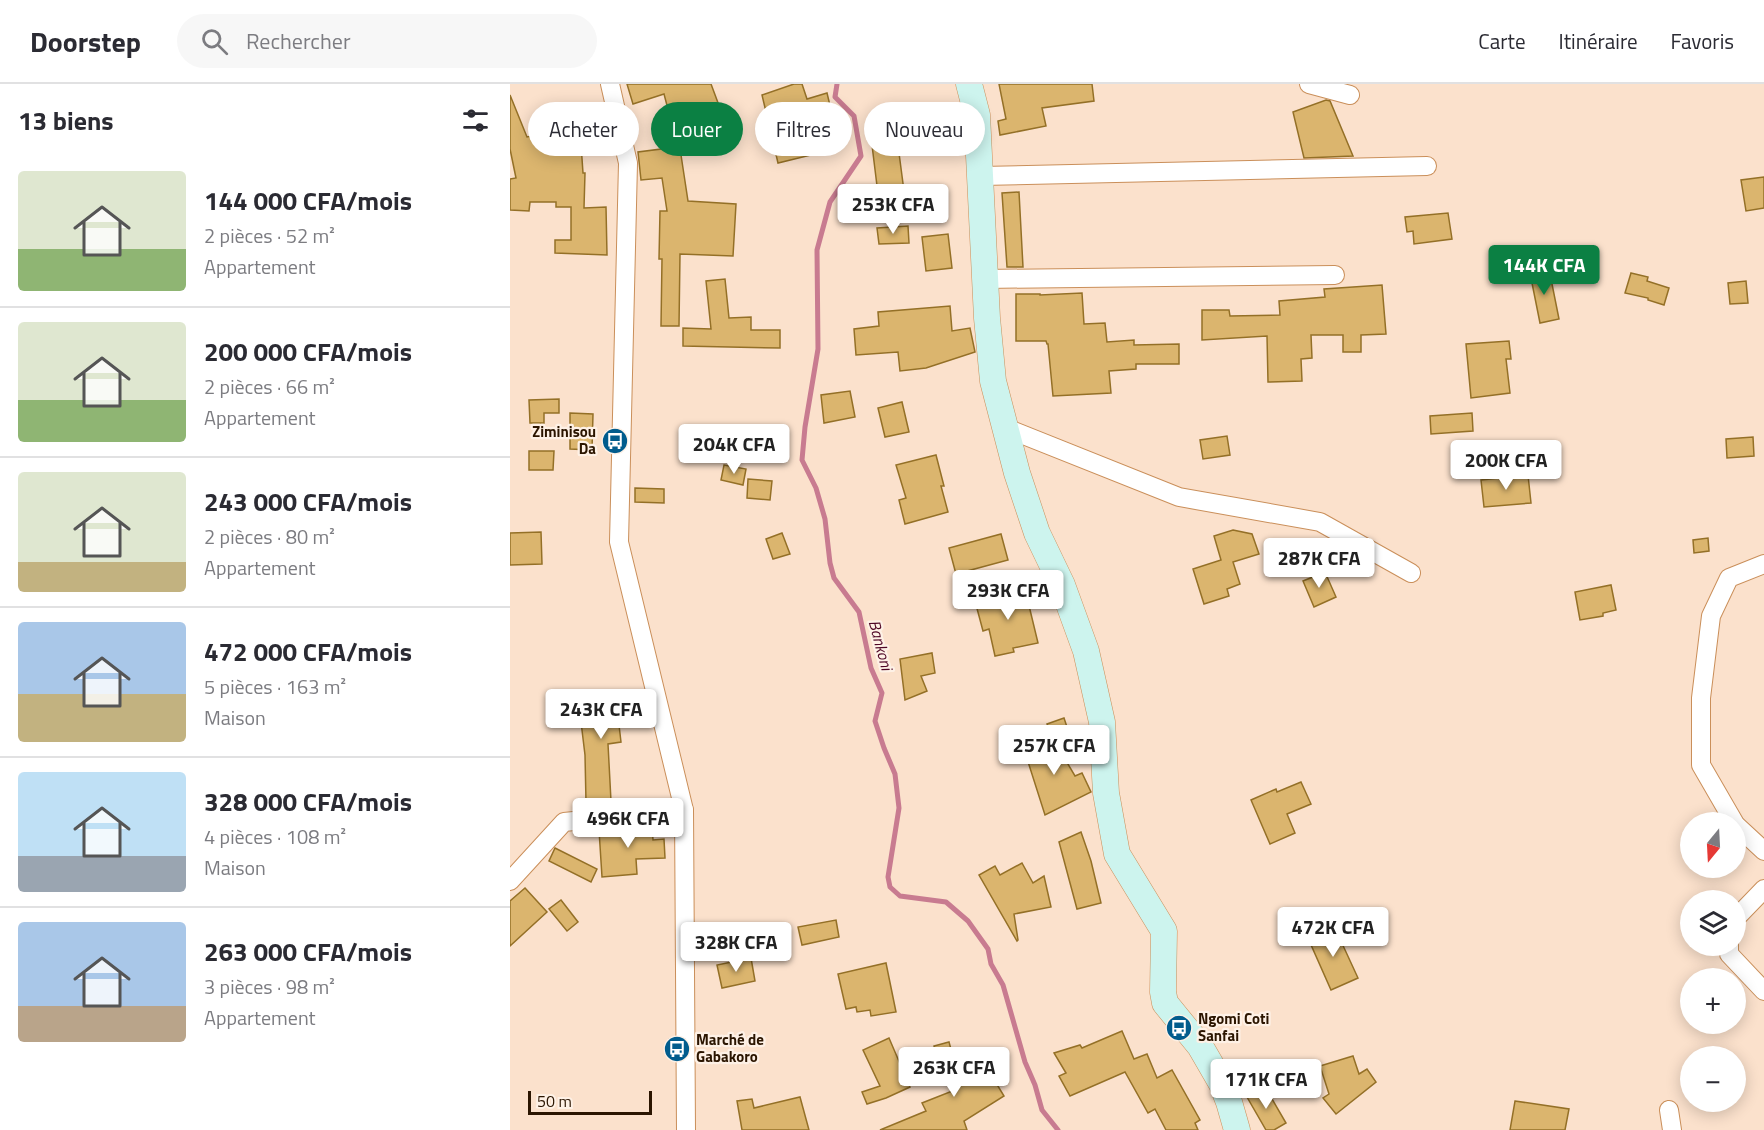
<!DOCTYPE html>
<html lang="fr">
<meta charset="utf-8">
<style>
body{margin:0;font-family:"Titillium Web",sans-serif;background:#f7f7f7;color:#2b2b33;height:100vh;display:flex;flex-direction:column;font-size:22px;white-space:nowrap}
*{box-sizing:border-box;margin:0}
p{font-size:20px;color:#7c7c81}
.icon{flex:none;width:33px;height:33px;fill:none;stroke:currentColor;stroke-width:2;stroke-linecap:round;stroke-linejoin:round}
.map{position:relative;flex:1;overflow:hidden}
.panel{display:flex;flex-direction:column;background:#fff;width:510px}
.panel>*{flex:none}
.top-card{position:absolute;left:18px;top:18px;width:570px;height:54px;display:flex;gap:12px}
.needle{width:39px;rotate:198deg}
.tools{position:absolute;left:1170px;top:728px;display:grid;gap:12px}
.tools a{display:grid;place-items:center;width:66px;height:66px;border-radius:50%;background:#fff;box-shadow:0 3px 15px #0003;font-size:30px}
.scale{position:absolute;left:18px;bottom:15px;width:124px;box-sizing:border-box;padding-left:6px;border:3px solid #2b1500;border-top:0;font-size:16px;line-height:21px;white-space:nowrap;color:#2b1500;-webkit-text-stroke:4px #fef1e6;paint-order:stroke}
.price{position:absolute;translate:-50% -51px;padding:0 14px;border-radius:6px;background:#fff;color:#222;font-size:20px;line-height:39px;filter:drop-shadow(0 2px 3px #0008)}
.price::after{content:'';position:absolute;left:50%;top:36px;width:18px;height:14px;margin-left:-9px;background:inherit;clip-path:polygon(0 0,100% 0,50% 100%)}
.price.selected{background:#0b8043;color:#fff}
ul{padding:0;list-style:none}
li{display:flex;align-items:center;gap:18px;height:150px;padding:0 18px}
li+li{border-top:2px solid #e1e1e2}
li span{display:grid;place-items:center;flex:none;width:168px;height:120px;border-radius:6px;color:#555}
li>.icon{margin-inline-start:auto}
span .icon{width:72px;height:72px;fill:#fffc;stroke-width:1}
li b{font-size:26px}
h2{display:flex;justify-content:space-between;align-items:center;height:72px;padding:0 18px;font-size:26px}
.tag{padding:0 21px;border-radius:27px;background:#fff;box-shadow:0 3px 15px #0003;font-size:21px;line-height:54px}
.tag.selected{background:#0b8043;color:#fff}
header{display:flex;align-items:center;gap:36px;box-sizing:border-box;height:84px;padding:0 30px;background:#fff;border-bottom:2px solid #e1e1e2}
header strong{font-size:28px}
nav{display:flex;gap:33px;margin-inline-start:auto;font-size:21px}
.search{width:420px;height:54px;background:#f7f7f7;display:flex;align-items:center;gap:15px;box-sizing:border-box;padding:0 21px;border-radius:33px;color:#7c7c81;font-size:22px}
main{display:flex;flex:1;min-height:0}
.map>svg:first-child{display:block}
</style>
<header>
<strong>Doorstep</strong>
<div class="search"><svg class="icon" aria-label="search" viewBox="0 0 24 24"><circle cx="10" cy="10" r="6"/><path d="M15 15l6 6"/></svg>Rechercher</div>
<nav><a>Carte</a><a>Itinéraire</a><a>Favoris</a></nav>
</header>
<main>
<section class="panel">
<h2>13 biens<svg class="icon" aria-label="filters" viewBox="0 0 24 24"><path d="M4 7h16M4 17h16"/><circle cx="9" cy="7" r="2"/><circle cx="15" cy="17" r="2"/></svg></h2>
<ul>
<li><span style="background:linear-gradient(#dfe7d0 65%,#8fb573 0)"><svg class="icon" aria-label="home" viewBox="0 0 24 24"><path d="M3 11l9-7 9 7M6 9v11h12V9"/></svg></span><div><b>144 000 CFA/mois</b><p>2 pièces · 52 m²</p><p>Appartement</p></div></li>
<li><span style="background:linear-gradient(#dfe7d0 65%,#8fb573 0)"><svg class="icon" aria-label="home" viewBox="0 0 24 24"><path d="M3 11l9-7 9 7M6 9v11h12V9"/></svg></span><div><b>200 000 CFA/mois</b><p>2 pièces · 66 m²</p><p>Appartement</p></div></li>
<li><span style="background:linear-gradient(#dfe7d0 75%,#c2b280 0)"><svg class="icon" aria-label="home" viewBox="0 0 24 24"><path d="M3 11l9-7 9 7M6 9v11h12V9"/></svg></span><div><b>243 000 CFA/mois</b><p>2 pièces · 80 m²</p><p>Appartement</p></div></li>
<li><span style="background:linear-gradient(#a9c7e8 60%,#c2b280 0)"><svg class="icon" aria-label="home" viewBox="0 0 24 24"><path d="M3 11l9-7 9 7M6 9v11h12V9"/></svg></span><div><b>472 000 CFA/mois</b><p>5 pièces · 163 m²</p><p>Maison</p></div></li>
<li><span style="background:linear-gradient(#bfe0f5 70%,#9aa5b1 0)"><svg class="icon" aria-label="home" viewBox="0 0 24 24"><path d="M3 11l9-7 9 7M6 9v11h12V9"/></svg></span><div><b>328 000 CFA/mois</b><p>4 pièces · 108 m²</p><p>Maison</p></div></li>
<li><span style="background:linear-gradient(#a9c7e8 70%,#b9a48a 0)"><svg class="icon" aria-label="home" viewBox="0 0 24 24"><path d="M3 11l9-7 9 7M6 9v11h12V9"/></svg></span><div><b>263 000 CFA/mois</b><p>3 pièces · 98 m²</p><p>Appartement</p></div></li>
</ul>
</section>
<div class="map">
<svg width="1254" height="1046" viewBox="0 0 1254 1046">
<rect width="100%" height="100%" fill="#fbe1cc"/>
<g fill="none" stroke-linecap="round" stroke-linejoin="round">
<!-- stream -->
<polyline stroke="#c87b90" stroke-width="5" points="327,0 325,13 344,32 351,72 320,118 307,166 308,265 295,343 292,376 306,404 315,435 320,479 324,494 349,528 361,584 372,609 365,637 374,664 385,690 389,724 378,793 380,803 390,812 436,818 458,837 478,865 481,880 493,901 515,978 525,1001 532,1026 548,1046"/>
</g>
<!-- building -->
<g fill="#dbb56e" stroke="#947027" stroke-width="1.5">
<polygon points="117,0 201,0 214,35 164,48 154,10 123,20"/>
<polygon points="284,0 292,0 297,15 317,9 329,59 300,66 301,71 268,79 252,11"/>
<polygon points="489,0 582,0 584,17 532,24 536,42 490,51 488,37 496,35"/>
<polygon points="0,11 17,53 50,47 47,35 93,25 99,55 71,60 73,89 75,89 74,124 96,123 97,171 45,169 45,156 61,156 61,123 46,123 46,118 20,118 19,127 0,126 0,95 6,94 0,65"/>
<polygon points="816,16 820,17 843,72 794,74 783,28"/>
<polygon points="393,54 424,54 425,63 389,69 394,107 368,110 362,61"/>
<polygon points="195,55 197,67 171,71 178,117 226,120 223,172 170,170 169,242 151,242 152,175 149,175 150,127 157,127 152,94 131,96 128,68 151,65 150,61"/>
<polygon points="1254,93 1254,124 1236,127 1231,96"/>
<polygon points="509,108 513,183 497,183 492,109"/>
<polygon points="938,129 942,155 904,160 903,147 897,148 895,133"/>
<polygon points="398,142 399,159 369,160 367,144"/>
<polygon points="438,150 442,184 416,187 412,153"/>
<polygon points="1039,185 1049,235 1030,239 1020,189"/>
<polygon points="1121,189 1138,193 1137,197 1159,204 1154,221 1138,216 1138,214 1115,209"/>
<polygon points="215,195 219,234 241,233 241,246 270,246 270,264 173,262 173,244 201,245 196,197"/>
<polygon points="1236,197 1238,219 1220,220 1218,199"/>
<polygon points="872,201 876,250 851,251 851,268 833,268 833,251 801,251 802,274 791,275 792,297 758,298 757,252 692,256 692,226 719,226 720,232 770,231 769,217 815,213 814,205"/>
<polygon points="572,209 574,240 595,239 597,258 624,256 624,261 669,260 669,280 626,280 626,285 599,287 601,309 543,312 538,260 537,260 536,257 506,257 506,210 530,210 530,211"/>
<polygon points="440,222 442,247 460,244 465,268 416,284 390,287 388,268 346,271 344,245 369,242 368,228"/>
<polygon points="999,257 1001,275 996,275 1000,309 961,314 956,260"/>
<polygon points="340,307 345,333 314,339 311,311"/>
<polygon points="49,315 49,329 34,329 34,339 20,339 19,316"/>
<polygon points="392,318 399,348 375,353 368,324"/>
<polygon points="60,329 83,330 82,366 60,365"/>
<polygon points="962,329 963,347 921,350 920,332"/>
<polygon points="717,352 720,371 693,375 690,356"/>
<polygon points="1243,353 1244,372 1217,374 1216,355"/>
<polygon points="19,367 44,367 43,386 19,386"/>
<polygon points="426,371 434,402 431,402 438,428 395,440 389,416 396,414 386,381"/>
<polygon points="214,381 236,385 233,401 211,396"/>
<polygon points="1018,391 1021,419 974,423 971,396"/>
<polygon points="238,395 262,397 260,416 237,414"/>
<polygon points="125,404 154,405 154,419 125,418"/>
<polygon points="723,446 742,450 749,470 723,478 730,500 717,505 719,512 694,520 683,485 711,476 704,452"/>
<polygon points="31,448 32,480 0,481 0,449"/>
<polygon points="272,449 280,470 263,475 256,455"/>
<polygon points="491,450 498,476 446,490 439,464"/>
<polygon points="1198,454 1199,467 1184,469 1183,456"/>
<polygon points="815,488 826,513 804,523 793,497"/>
<polygon points="1101,501 1106,526 1093,529 1093,532 1070,536 1065,508"/>
<polygon points="515,505 528,559 503,564 504,568 485,572 479,545 473,547 465,517"/>
<polygon points="422,569 425,589 411,592 417,607 395,616 390,575"/>
<polygon points="115,608 118,640 109,641 111,658 98,660 101,717 76,718 75,671 68,613"/>
<polygon points="554,634 558,646 542,652 537,640"/>
<polygon points="542,653 565,692 572,689 581,708 535,731 513,662"/>
<polygon points="791,698 801,720 777,730 785,749 760,760 741,716 766,705 767,708"/>
<polygon points="142,741 143,756 154,755 155,774 126,775 127,790 92,793 89,746"/>
<polygon points="571,748 581,777 591,819 567,825 549,758"/>
<polygon points="45,764 87,785 81,798 39,777"/>
<polygon points="512,779 523,799 534,792 541,823 504,830 508,856 507,857 469,791 485,782 490,791"/>
<polygon points="15,804 37,828 0,862 0,817"/>
<polygon points="51,816 68,838 57,847 39,825"/>
<polygon points="326,836 329,853 292,861 288,843"/>
<polygon points="824,842 848,894 821,906 798,854"/>
<polygon points="241,874 245,897 212,904 207,881"/>
<polygon points="376,879 386,928 361,932 360,926 347,928 346,923 336,925 328,890"/>
<polygon points="612,947 624,975 637,970 647,994 662,986 690,1036 685,1039 688,1046 656,1046 645,1025 638,1029 615,988 560,1012 549,992 556,989 544,969 570,961 572,964"/>
<polygon points="379,954 400,1003 376,1014 357,1020 352,1008 370,1002 353,966"/>
<polygon points="439,958 449,995 474,979 494,1012 454,1037 457,1046 370,1046 416,1027 412,1019 445,1006 430,987 424,962"/>
<polygon points="843,972 849,990 857,985 866,998 826,1030 813,1014 819,1010 810,982"/>
<polygon points="755,1003 776,1039 764,1046 756,1046 737,1013"/>
<polygon points="290,1013 299,1046 232,1046 227,1017 242,1015 244,1024"/>
<polygon points="1005,1017 1059,1025 1055,1046 1000,1046"/>
</g>
<g fill="none" stroke-linecap="round" stroke-linejoin="round">
<!-- street casing -->
<g stroke="#ca8f5a" stroke-width="20">
<g id="street">
<polyline points="100,0 118,79 109,458 174,726 176,1046"/>
<polyline points="799,0 840,11"/>
<polyline points="471,92 917,82"/>
<polyline points="475,195 825,191"/>
<polyline points="496,344 669,413 810,438 901,489"/>
<polyline points="1224,738 1191,681 1191,614 1201,532 1219,494 1254,480"/>
<polyline points="1226,741 1254,767"/>
<polyline points="0,797 54,738 174,726"/>
<polyline points="1226,834 1254,805"/>
<polyline points="1219,861 1219,870 1254,907"/>
<polyline points="1159,1026 1162,1046"/>
</g>
</g>
<!-- secondary casing -->
<g stroke="#ca8f5a" stroke-width="27">
<polyline id="secondary" points="459,0 467,31 477,234 483,297 507,389 527,449 552,501 576,567 592,638 596,709 607,770 654,847 653,908 655,919 690,962 712,1000 719,1018 727,1046"/>
</g>
<!-- street -->
<use href="#street" stroke="#fff" stroke-width="18"/>
<!-- secondary -->
<use href="#secondary" stroke="#cdf4ee" stroke-width="26"/>
</g>
<!-- icons -->
<defs>
<g id="bus-disc" transform="scale(1.35)"><circle r="9.5" fill="#015c8d" stroke="#fef1e6"/><path d="M-5-6H5V4H4V6H2V4H-2V6H-4V4H-5ZM-3.5-4V0h7V-4ZM-3.5 1.2v1.5H-2V1.2ZM2 1.2v1.5H3.5V1.2Z" fill="#fff"/></g>
</defs>
<g fill-rule="evenodd">
<use href="#bus-disc" x="105" y="357"/>
<use href="#bus-disc" x="669" y="944"/>
<use href="#bus-disc" x="167" y="965"/>
</g>
<g text-anchor="middle" stroke-width="4.5" stroke-linejoin="round" paint-order="stroke">
<!-- poi labels -->
<g font-size="15" font-weight="bold" fill="#2b1500" stroke="#fef1e6" text-anchor="start">
<text x="86" y="353" text-anchor="end">Ziminisou<tspan x="86" dy="17">Da</tspan></text>
<text x="688" y="940">Ngomi Coti<tspan x="688" dy="17">Sanfai</tspan></text>
<text x="186" y="961">Marché de<tspan x="186" dy="17">Gabakoro</tspan></text>
</g>
<!-- water labels -->
<g font-size="16" font-style="italic" fill="#4f0726" stroke="#fef1e6">
<text transform="translate(371 561) rotate(75)" y="6">Bankoni</text>
</g>
</g>
</svg>
<div class="tools">
<a><svg class="needle" viewBox="-14 -14 28 28"><path d="M0-13l5 13h-10z" fill="#e53935"/><path d="M0 13l5-13h-10z" fill="#7c7c81"/></svg></a>
<a><svg class="icon" aria-label="layers" viewBox="0 0 24 24"><path d="M12 4l9 5-9 5-9-5zM3 14l9 5 9-5"/></svg></a>
<a>+</a>
<a>−</a>
</div>
<div class="scale">50 m</div>
<b class="price" style="left:383px;top:151px">253K CFA</b>
<b class="price selected" style="left:1034px;top:212px">144K CFA</b>
<b class="price" style="left:224px;top:391px">204K CFA</b>
<b class="price" style="left:996px;top:407px">200K CFA</b>
<b class="price" style="left:809px;top:505px">287K CFA</b>
<b class="price" style="left:498px;top:537px">293K CFA</b>
<b class="price" style="left:91px;top:656px">243K CFA</b>
<b class="price" style="left:544px;top:692px">257K CFA</b>
<b class="price" style="left:118px;top:765px">496K CFA</b>
<b class="price" style="left:823px;top:874px">472K CFA</b>
<b class="price" style="left:226px;top:889px">328K CFA</b>
<b class="price" style="left:444px;top:1014px">263K CFA</b>
<b class="price" style="left:756px;top:1026px">171K CFA</b>
<div class="top-card">
<a class="tag">Acheter</a>
<a class="tag selected">Louer</a>
<a class="tag">Filtres</a>
<a class="tag">Nouveau</a>
</div>
</div>
</main>
